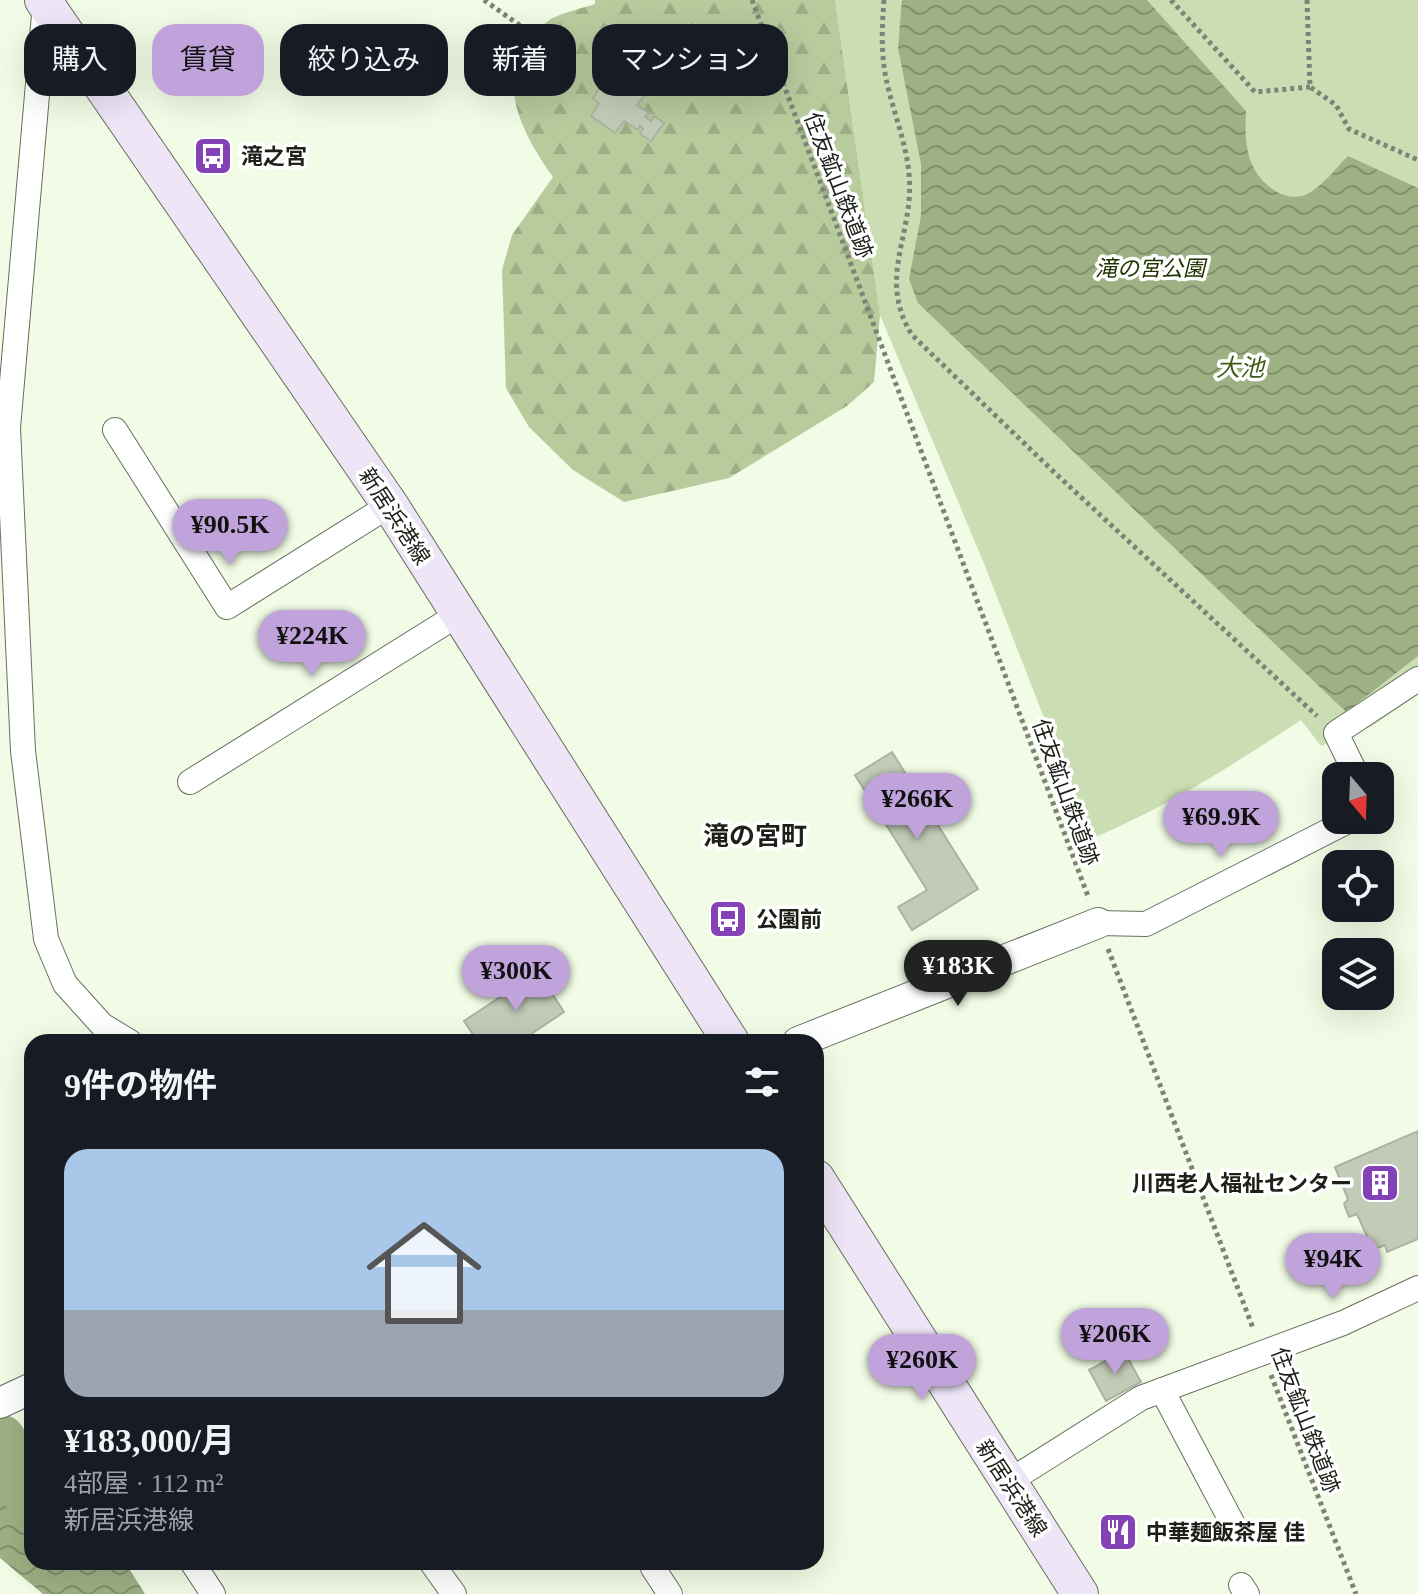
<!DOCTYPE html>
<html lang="ja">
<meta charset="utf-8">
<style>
body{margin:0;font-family:"Times New Roman","Noto Sans JP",serif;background:#20242c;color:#f1f3f6;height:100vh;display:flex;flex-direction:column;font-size:30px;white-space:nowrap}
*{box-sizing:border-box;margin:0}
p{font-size:26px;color:#9ea1a6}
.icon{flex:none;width:44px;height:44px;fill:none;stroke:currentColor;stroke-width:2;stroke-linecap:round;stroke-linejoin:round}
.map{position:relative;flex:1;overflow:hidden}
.drawer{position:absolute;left:24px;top:1034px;width:800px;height:536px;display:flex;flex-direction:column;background:#171b24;border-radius:24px;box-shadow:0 8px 32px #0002}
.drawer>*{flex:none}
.top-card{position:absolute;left:24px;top:24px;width:800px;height:72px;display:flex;gap:16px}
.needle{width:52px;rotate:161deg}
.buttons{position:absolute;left:1322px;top:762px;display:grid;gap:16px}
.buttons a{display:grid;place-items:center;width:72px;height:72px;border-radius:16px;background:#171b24;box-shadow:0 8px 32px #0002;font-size:40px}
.price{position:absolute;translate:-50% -68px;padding:0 18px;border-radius:28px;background:#c0a3da;color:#111;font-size:26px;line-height:52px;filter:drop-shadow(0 2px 4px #0008)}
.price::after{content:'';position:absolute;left:50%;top:48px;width:24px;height:18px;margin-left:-12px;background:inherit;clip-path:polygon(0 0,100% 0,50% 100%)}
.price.current{background:#222;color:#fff}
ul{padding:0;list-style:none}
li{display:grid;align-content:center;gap:16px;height:424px;padding:0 40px}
li span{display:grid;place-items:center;height:248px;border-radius:24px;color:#555}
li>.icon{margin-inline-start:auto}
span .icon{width:144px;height:144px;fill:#fffc;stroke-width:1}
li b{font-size:34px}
h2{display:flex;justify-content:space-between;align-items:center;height:96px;padding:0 40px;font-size:34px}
.chip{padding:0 28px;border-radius:24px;background:#171b24;box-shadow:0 8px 32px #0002;font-size:28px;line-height:72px}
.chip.current{background:#c0a3da;color:#111}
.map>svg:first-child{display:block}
</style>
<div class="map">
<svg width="1418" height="1594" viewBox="0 0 1418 1594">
<defs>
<pattern id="forest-firs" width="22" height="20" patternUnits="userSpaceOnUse" patternTransform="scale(2)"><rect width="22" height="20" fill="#b7cb9d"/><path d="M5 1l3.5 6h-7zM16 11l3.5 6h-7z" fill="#9dae87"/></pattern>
<pattern id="water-waves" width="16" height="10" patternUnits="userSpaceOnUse" patternTransform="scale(2)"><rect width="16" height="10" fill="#9db184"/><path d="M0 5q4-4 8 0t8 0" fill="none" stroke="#7f906b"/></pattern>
</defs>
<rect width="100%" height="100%" fill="#f1fbe5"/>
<!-- green -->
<path fill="#caddb3" d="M835,0H1418V694L1372,726L1321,746L1301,720C1233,765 1167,807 1091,839L985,566L880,315Z"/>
<!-- forest -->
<path fill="url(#forest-firs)" d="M595,0H835L880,315L874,382L847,406L729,478L624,502L573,470L529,427L506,388L502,270L512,235L553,177C519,129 489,71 544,24C555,14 580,9 595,4Z"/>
<!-- water -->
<g fill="url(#water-waves)">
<path d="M902,0H1147L1246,111C1245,128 1245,146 1251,162C1259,184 1288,207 1311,192C1325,183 1336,168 1348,156L1418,188V656L1346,712L918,303L909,279L921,216V164L898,48Z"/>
<polygon points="32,1448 32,1562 125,1562 145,1594 43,1594 0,1558 0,1462"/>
</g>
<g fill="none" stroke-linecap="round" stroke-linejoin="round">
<!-- river -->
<polyline stroke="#9db184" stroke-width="52" points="0,1440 32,1500"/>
</g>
<!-- building -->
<g fill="#c2cbb7" stroke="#aab39f" stroke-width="2">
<polygon points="620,77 645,95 637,105 649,113 645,117 651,121 654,116 664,123 651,141 640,134 643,129 640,126 638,130 624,121 615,133 591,116 599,103 593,98 603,83 611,89"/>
<polygon points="892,752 978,889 912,930 898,907 927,890 855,775"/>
<polygon points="538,972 564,1012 519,1042 478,1042 464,1021"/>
<polygon points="1418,1131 1418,1239 1387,1252 1385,1245 1373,1250 1357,1214 1349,1217 1344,1204 1348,1199 1335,1167"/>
<polygon points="1124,1351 1141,1382 1106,1401 1089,1370"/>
</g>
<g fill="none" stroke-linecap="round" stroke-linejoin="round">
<!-- minor casing -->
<g stroke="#676f5d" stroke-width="26">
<g id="minor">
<polyline points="45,3 8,428 23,751 46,939 65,984 102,1025 130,1042"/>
<polyline points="115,430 227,607 390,505"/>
<polyline points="1357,776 1336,733 1418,679"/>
<polyline points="190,782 459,614"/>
<polyline points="1098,923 1146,924 1350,820"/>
<polyline points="1162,1390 1235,1528"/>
<polyline points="1008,1482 1141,1398 1343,1323 1418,1288"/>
<polyline points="192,1562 213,1594"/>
<polyline points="431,1562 454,1594"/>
<polyline points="653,1568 670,1594"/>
<polyline points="1241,1585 1247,1594"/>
</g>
</g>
<!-- tertiary casing -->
<g stroke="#676f5d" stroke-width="32">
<g id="tertiary">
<polyline points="798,1042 1098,923"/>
<polyline points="0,1403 32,1388"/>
</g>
</g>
<!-- secondary casing -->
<g stroke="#676f5d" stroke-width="38">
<g id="secondary">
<polyline points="43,0 390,505 731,1042"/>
<polyline points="816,1178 1080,1594"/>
</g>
</g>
<!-- path -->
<g stroke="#7d8375" stroke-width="5" stroke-dasharray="4 4" stroke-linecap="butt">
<polyline points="484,0 532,34"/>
<polyline points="752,0 1089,899"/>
<path d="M884,0C882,25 881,49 885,73C891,107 906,140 909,174C915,234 876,277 912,335L1055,473L1317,716"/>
<polyline points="1171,0 1255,92 1310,87"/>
<polyline points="1307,0 1310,87 1336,105 1349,129 1418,160"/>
<polyline points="1108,949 1253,1328"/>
<polyline points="1271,1375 1356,1594"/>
</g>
<!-- minor -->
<use href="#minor" stroke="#fff" stroke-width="24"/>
<!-- tertiary -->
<use href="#tertiary" stroke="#fff" stroke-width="30"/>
<!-- secondary -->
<use href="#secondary" stroke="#eee5f7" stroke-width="36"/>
</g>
<!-- icons -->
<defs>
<g id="bus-square" transform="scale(2)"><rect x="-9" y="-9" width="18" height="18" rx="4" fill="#8442b7" stroke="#fff"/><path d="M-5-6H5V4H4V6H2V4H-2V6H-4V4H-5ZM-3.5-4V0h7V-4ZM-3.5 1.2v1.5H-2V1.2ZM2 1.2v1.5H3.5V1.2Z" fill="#fff"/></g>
<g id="building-square" transform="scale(2)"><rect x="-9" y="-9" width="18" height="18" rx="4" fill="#8442b7" stroke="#fff"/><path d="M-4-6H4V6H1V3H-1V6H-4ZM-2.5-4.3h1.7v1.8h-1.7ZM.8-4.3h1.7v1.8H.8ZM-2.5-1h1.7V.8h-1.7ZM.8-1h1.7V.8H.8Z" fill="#fff"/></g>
<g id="restaurant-square" transform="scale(2)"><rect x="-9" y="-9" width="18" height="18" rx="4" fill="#8442b7" stroke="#fff"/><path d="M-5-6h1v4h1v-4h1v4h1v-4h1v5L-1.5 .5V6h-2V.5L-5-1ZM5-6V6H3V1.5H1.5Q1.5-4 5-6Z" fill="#fff"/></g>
</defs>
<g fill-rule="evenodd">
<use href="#bus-square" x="213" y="156"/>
<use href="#bus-square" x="728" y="919"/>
<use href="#building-square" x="1380" y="1183"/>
<use href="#restaurant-square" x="1118" y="1532"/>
</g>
<g text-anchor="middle" stroke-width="7" stroke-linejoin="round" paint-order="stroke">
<!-- poi labels -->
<g font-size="22" font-weight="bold" fill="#1d2119" stroke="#fff" text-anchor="start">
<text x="241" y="164">滝之宮</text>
<text x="756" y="927">公園前</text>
<text x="1352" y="1191" text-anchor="end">川西老人福祉センター</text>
<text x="1146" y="1540">中華麺飯茶屋 佳</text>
</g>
<!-- street labels -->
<g font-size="22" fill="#1d2119" stroke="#fff">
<text transform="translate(839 185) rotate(69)" y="8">住友鉱山鉄道跡</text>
<text transform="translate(395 516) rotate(57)" y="8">新居浜港線</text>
<text transform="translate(1066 792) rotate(70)" y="8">住友鉱山鉄道跡</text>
<text transform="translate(1306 1420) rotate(69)" y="8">住友鉱山鉄道跡</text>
<text transform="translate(1012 1488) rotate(57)" y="8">新居浜港線</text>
</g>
<!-- park labels -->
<g font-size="22" font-style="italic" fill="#203200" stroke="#fff">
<text x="1150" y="276">滝の宮公園</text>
</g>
<!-- water labels -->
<g font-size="24" font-style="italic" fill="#435b18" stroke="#fff">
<text x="1240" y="376">大池</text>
</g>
<!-- quarter labels -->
<g font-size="26" font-weight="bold" fill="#1d2119" stroke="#fff">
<text x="755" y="845">滝の宮町</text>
</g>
</g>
</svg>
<div class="buttons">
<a><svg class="needle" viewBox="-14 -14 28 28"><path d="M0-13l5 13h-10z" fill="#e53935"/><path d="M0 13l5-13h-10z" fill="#9ea1a6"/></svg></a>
<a><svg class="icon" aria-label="locate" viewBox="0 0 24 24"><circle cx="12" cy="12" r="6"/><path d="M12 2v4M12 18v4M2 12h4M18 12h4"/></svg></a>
<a><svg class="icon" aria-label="layers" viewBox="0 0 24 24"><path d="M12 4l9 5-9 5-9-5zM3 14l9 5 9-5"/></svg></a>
</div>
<b class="price" style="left:230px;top:567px">¥90.5K</b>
<b class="price" style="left:312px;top:678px">¥224K</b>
<b class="price" style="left:917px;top:841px">¥266K</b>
<b class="price" style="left:1221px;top:859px">¥69.9K</b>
<b class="price current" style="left:958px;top:1008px">¥183K</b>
<b class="price" style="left:516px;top:1013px">¥300K</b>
<b class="price" style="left:1333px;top:1301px">¥94K</b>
<b class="price" style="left:1115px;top:1376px">¥206K</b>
<b class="price" style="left:922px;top:1402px">¥260K</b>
<div class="top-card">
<a class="chip">購入</a>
<a class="chip current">賃貸</a>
<a class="chip">絞り込み</a>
<a class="chip">新着</a>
<a class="chip">マンション</a>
</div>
<section class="drawer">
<h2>9件の物件<svg class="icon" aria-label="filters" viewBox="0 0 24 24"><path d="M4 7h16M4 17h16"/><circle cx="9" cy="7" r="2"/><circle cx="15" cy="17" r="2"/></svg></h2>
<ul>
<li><span style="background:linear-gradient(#a9c7e8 65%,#9aa5b1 0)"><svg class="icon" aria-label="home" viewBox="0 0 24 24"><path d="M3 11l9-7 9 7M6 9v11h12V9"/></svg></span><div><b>¥183,000/月</b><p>4部屋 · 112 m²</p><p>新居浜港線</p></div></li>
</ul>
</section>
</div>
